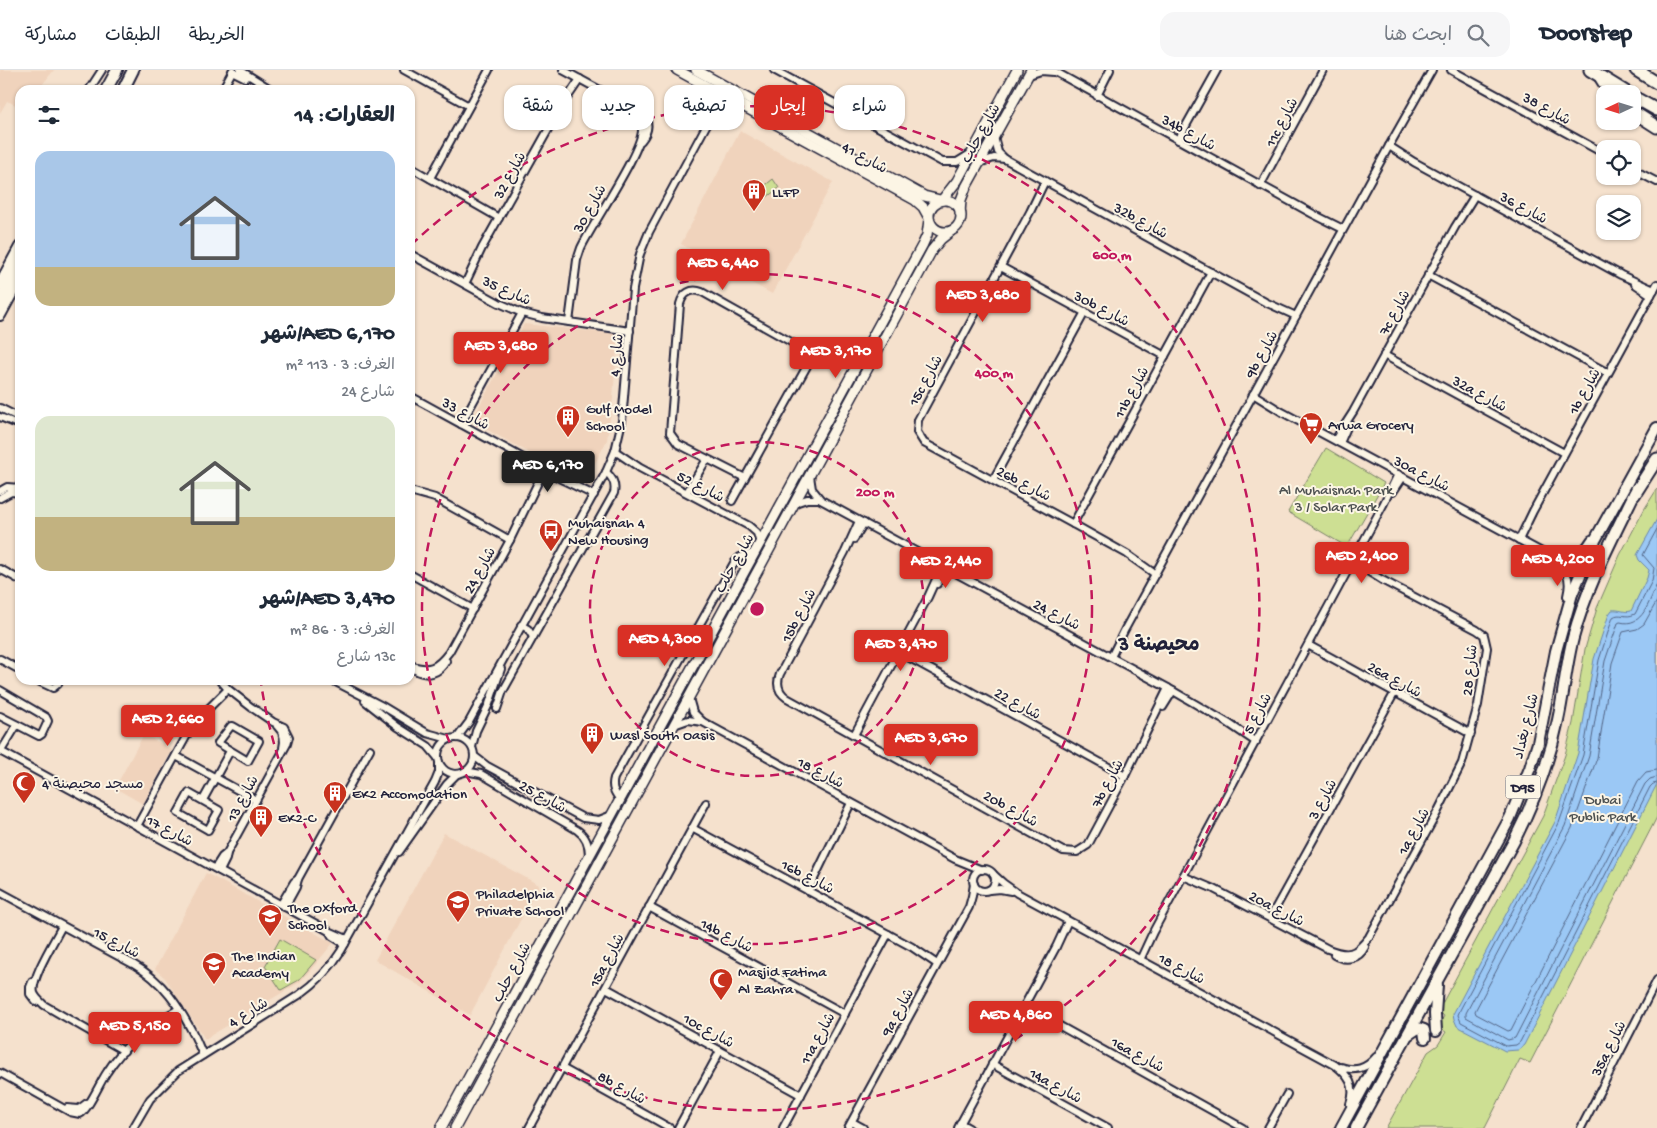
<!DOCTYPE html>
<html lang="ar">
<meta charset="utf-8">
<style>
body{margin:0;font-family:"Gochi Hand","Playpen Sans Arabic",sans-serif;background:#f6f6f7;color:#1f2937;direction:rtl;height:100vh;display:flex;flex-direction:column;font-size:19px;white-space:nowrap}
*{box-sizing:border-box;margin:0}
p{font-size:16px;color:#747a83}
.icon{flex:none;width:28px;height:28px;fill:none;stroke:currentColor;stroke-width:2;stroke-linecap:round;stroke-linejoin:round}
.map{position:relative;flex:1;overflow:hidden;direction:ltr}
.panel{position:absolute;left:15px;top:15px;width:400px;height:600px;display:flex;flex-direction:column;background:#fff;border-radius:15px;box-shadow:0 1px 4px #0004;direction:rtl}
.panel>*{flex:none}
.guide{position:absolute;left:430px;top:15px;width:475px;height:45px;direction:rtl;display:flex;gap:10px}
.needle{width:32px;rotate:266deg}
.controls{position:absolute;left:1596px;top:15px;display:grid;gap:10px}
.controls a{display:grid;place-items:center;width:45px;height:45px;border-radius:10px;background:#fff;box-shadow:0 1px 4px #0004;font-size:25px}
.price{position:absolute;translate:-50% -42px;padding:0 11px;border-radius:5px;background:#d93025;color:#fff;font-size:16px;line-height:32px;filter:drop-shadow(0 1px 2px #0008)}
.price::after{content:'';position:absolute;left:50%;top:30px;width:15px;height:11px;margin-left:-8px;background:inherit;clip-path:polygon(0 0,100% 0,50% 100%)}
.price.current{background:#222;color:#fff}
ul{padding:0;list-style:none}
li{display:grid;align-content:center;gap:10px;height:265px;padding:0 20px}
li span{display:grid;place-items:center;height:155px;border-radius:15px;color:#555}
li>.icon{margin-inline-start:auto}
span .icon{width:90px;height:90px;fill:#fffc;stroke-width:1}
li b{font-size:21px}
h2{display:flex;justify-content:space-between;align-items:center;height:60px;padding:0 20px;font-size:21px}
.tag{padding:0 18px;border-radius:15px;background:#fff;box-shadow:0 1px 4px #0004;font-size:18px;line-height:45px}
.tag.current{background:#d93025;color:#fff}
header{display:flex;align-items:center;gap:30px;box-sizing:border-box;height:70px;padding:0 25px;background:#fff;border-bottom:1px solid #e0e1e3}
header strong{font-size:24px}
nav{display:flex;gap:28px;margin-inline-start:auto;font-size:18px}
.search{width:350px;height:45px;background:#f6f6f7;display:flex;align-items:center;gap:12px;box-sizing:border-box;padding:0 18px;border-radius:15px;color:#747a83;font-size:19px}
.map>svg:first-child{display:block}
</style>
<header>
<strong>Doorstep</strong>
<div class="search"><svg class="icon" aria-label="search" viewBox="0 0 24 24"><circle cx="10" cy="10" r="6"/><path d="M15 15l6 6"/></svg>ابحث هنا</div>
<nav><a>الخريطة</a><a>الطبقات</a><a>مشاركة</a></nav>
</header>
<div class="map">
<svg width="1657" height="1058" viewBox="0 0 1657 1058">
<rect width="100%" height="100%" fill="#f5e1cd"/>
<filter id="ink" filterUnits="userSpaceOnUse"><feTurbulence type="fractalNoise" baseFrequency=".02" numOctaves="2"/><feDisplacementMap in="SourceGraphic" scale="10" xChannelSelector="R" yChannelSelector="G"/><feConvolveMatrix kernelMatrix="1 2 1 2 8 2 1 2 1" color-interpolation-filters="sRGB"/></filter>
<g filter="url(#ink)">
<!-- built -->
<g fill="#f0d3bc">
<polygon points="0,0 54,0 38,20 20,20 20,37 7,31 0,43"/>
<polygon points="740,61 833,112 772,224 681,174"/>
<polygon points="524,254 618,264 613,328 607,370 585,413 471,351"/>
<polygon points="144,664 172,680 143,734 115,718"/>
<polygon points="444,763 539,815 470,945 375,890"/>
<polygon points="206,803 333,873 315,895 300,912 205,969 165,908 155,899"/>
</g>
<!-- green -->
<g fill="#cddf93" stroke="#788067">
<polygon points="773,109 779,118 763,130 757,122"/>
<polygon points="1326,378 1384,413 1347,477 1288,442"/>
<polygon points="1657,419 1657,747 1530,993 1520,989 1485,1058 1386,1058 1428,982 1438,975 1446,962 1438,957 1444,946 1438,941 1543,746 1565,685 1573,653 1585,579 1597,538 1620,485 1645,438"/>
<polygon points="280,869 316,890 299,910 281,920 265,896"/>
</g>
<!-- water -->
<path fill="#9bc8f5" stroke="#6b86ab" d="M1657,449V714L1524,975L1518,980L1505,981L1457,956L1454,949L1453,944L1555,752L1578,683L1594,589L1609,544L1612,540C1619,539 1625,543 1631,541L1647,508L1649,500L1639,490L1637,485Z"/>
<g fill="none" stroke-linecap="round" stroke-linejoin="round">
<!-- shore -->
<g stroke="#526485" stroke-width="1">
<path d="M1657,459L1643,485L1654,498L1652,511L1635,544C1626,549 1620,542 1613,547L1599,590L1583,685L1559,753L1460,940L1458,945L1461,952L1506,976L1516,975L1520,972L1650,717L1653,714L1657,713"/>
<path d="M1657,514C1649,531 1643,558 1620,552L1618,553L1605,591L1589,686L1565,756L1466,943V947L1508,970L1515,968L1645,714L1650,709L1657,707"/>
<polyline points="1657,531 1644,554 1637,559 1623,562 1612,593 1597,688 1572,758 1475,941 1476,944 1508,961 1511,960 1638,711 1646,702 1657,700"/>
</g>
<!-- street casing -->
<g stroke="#22223b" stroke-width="10">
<g id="street">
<polyline points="240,0 272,20"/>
<polyline points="404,0 469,36"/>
<path d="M563,0L642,43C650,52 649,61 641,71"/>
<polyline points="774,0 942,92 957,92 970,84"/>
<polyline points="1052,0 1313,144 1343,159"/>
<polyline points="1451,0 1605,84"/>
<polyline points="232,1 246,8"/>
<polyline points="1029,5 1041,1 1054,2"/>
<polyline points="89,20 102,0"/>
<polyline points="222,20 233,0"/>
<polyline points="1097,26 1110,0"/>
<polyline points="715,40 723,34 735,31"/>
<polyline points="994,67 998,82 1005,89 1265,232 1296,246"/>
<polyline points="1178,70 1217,0"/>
<polyline points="1389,76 1414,92 1621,205 1654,220"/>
<polyline points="979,93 994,88 1005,89"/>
<polyline points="410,97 499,148"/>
<polyline points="1632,99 1657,112"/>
<polyline points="430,108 489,0"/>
<polyline points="1045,111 1030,142 918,350 917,362 924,373 1073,454 1127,484 1155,504"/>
<polyline points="1260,116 1323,0"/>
<polyline points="410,184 499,233 522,243 542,248 630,261"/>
<polyline points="1001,197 1165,286"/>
<polyline points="1428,205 1608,303"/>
<polyline points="465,214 482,178 561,37 580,9"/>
<polyline points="1635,214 1651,225"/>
<path d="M569,252L577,190L581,178C592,154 644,79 642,58C642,49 636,44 631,38"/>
<polyline points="1384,285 1564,383"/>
<path d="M1253,324L1282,342L1551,487C1566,498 1572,507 1567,526"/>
<polyline points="410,326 563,410 594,425"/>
<polyline points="0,338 20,348"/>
<polyline points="0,347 20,355"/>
<polyline points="461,354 522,243"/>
<polyline points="1335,370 1353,342 1455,157 1475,125"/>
<polyline points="1340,373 1348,355"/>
<polyline points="615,381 640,398 749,456 757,463 760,474"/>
<polyline points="810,406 812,419 821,430 1168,618 1228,653 1256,672"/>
<polyline points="993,410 1085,242"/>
<polyline points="0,421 7,417 20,418"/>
<polyline points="410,421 435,428 510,470"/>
<polyline points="687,422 707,389"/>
<polyline points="1393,422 1403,407"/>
<polyline points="0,428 11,422 20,423"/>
<path d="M732,431L807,296C810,288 808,282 800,277L702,222C691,218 683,223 680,234L670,363L678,374L745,408"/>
<polyline points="795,433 807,429 819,429"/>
<path d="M859,451L845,482L780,604C776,614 778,622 787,628L1063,781L1077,782L1088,775L1125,706L1168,618"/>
<polyline points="1073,454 1211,202"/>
<polyline points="854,469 864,453"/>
<polyline points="1519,470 1533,441 1657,214"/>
<path d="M1553,487C1571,492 1581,485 1591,469"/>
<polyline points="0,499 20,510"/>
<polyline points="410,504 473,539"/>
<polyline points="937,514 947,498"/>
<polyline points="521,555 528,559 533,567"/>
<polyline points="1308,575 1471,664"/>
<polyline points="899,582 1125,706"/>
<polyline points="1111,587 1125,559 1389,76 1432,0"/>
<polyline points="0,589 20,600"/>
<path d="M410,595C429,602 437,598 449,582L510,470L544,400"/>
<path d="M415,600C427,607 439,604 446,591"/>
<polyline points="36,610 53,618 58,614 59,610"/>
<polyline points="332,610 384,637 427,663 449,669"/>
<polyline points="0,620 46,647 48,651 42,664 39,666 0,646"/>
<polyline points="689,628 693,642 702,651"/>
<polyline points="365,631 398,657 428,676 438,688"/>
<polyline points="1163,637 1173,621"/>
<path d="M497,639L503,621L614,423C616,414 613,408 606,402"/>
<polyline points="674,655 688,650 703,652 955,789 982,800"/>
<polygon points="233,656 259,671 248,691 218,673 231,656"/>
<path d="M277,656C284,663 285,669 283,678"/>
<polyline points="854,665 928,527 942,496"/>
<circle cx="456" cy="686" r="18"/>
<polyline points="457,668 469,652 606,402 615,381 622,351 633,219 640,184 649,162 714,41 716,30 714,20"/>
<polyline points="472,677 476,661 489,634 501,599"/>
<polyline points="0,681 329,861 347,869"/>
<polyline points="1,681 17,655"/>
<polyline points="176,686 256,730"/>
<polyline points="474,686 487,696 583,748 599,750 612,745"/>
<path d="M465,701L481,704L577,760C586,766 589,774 589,785"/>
<polygon points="189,723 219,740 208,760 178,743"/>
<polyline points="203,730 230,681"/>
<path d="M620,730C615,723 611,718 614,708L734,493L740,487L756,482"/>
<polyline points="137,756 192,656 202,645 228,619"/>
<polyline points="692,758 912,877 937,894"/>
<polyline points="399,782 447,714 457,704"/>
<polyline points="215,798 222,787 227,783 287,674 289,667 284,657 273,652 251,637 228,619 220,610"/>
<circle cx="984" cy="810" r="11"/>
<polyline points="220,801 226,789 227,783"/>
<path d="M993,804L1003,813L1017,823L1335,995C1348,1005 1357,1016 1350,1034"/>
<path d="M1183,806L1214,819L1328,879C1349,887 1355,885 1369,867L1437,743L1462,693L1478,635L1487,578L1484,565L1477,560L1382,510L1353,492"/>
<polyline points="989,820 1000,819 1011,821"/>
<polyline points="808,821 851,733"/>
<path d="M0,822L133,894C164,912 179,936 195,967C198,973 200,979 203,985"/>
<polyline points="281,834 294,812 298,809"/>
<polyline points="285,837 296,817 298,809 370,679"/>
<polyline points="649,837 845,944"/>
<polyline points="1270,848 1395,622"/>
<path d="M62,856C55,870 30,909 34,923C36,928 40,931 44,935L124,981"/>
<polyline points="329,861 332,866 345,874"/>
<path d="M1334,885C1346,892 1359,889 1365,877"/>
<polyline points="1140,890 1153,862 1383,435 1398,404"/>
<polyline points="32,912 30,917 30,924 36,932"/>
<polyline points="606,918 801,1025"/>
<polyline points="1024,936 1243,1058"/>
<polyline points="992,994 1108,1058"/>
<path d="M1341,997C1355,1002 1366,999 1376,987"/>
<polyline points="562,998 670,1058"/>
<path d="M0,1003L70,1042L80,1044C89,1039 100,1012 107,1002C124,975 151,954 179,939"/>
<polyline points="67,1038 79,1039 87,1033"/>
<polyline points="852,1052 863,1058"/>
<polyline points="960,1053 969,1058"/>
<path d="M133,1058L150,1029L178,1001L299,925C316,913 330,899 341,881L435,712L439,702V692"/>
<polyline points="529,1058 706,733"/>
<polyline points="678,1058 720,981"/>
<polyline points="783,1058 888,864"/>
<polyline points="848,1058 969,837 972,826 974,814"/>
<polyline points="958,1058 1056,877 1068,851"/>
<polyline points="1268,1058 1287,1024"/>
<polyline points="1581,1058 1657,910"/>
</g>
</g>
<!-- secondary casing -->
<g stroke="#22223b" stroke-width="12">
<g id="secondary">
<polyline points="677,0 915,130 923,137 928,146"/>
<polyline points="696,0 924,126 940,130"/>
<circle cx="945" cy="146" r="16"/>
<polyline points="942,130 957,111 1017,0"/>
<polyline points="960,143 961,130 966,117 1031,0"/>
<polyline points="441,1058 923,174 927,165 929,150"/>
<polyline points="455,1058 932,180 941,169 951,161"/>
</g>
</g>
<!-- primary casing -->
<g stroke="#22223b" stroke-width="14">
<g id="primary">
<polyline points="106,20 117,0"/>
<polyline points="123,20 133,0"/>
<polyline points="0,214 20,177"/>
<polyline points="0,230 20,193"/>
<polyline points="0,245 20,208"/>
<polyline points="1436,961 1435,944 1437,915"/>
<polyline points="1409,964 1418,958 1424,960 1425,968"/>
<polyline points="1341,1058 1510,748 1530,698 1538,673 1556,581 1572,524 1594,472 1657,358"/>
<path d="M1356,1058L1514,771C1534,732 1549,693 1558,650C1564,623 1566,595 1573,568C1587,515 1613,468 1637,418"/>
</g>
</g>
<!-- highway casing -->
<g stroke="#22223b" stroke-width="15">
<g id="highway">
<polyline points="1590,0 1629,24"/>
<polyline points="1636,0 1657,13"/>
<polyline points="1601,8 1611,24"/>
<polyline points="1632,26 1657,40"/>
<polyline points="1632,41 1657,57"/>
<polyline points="1634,425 1657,389"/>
</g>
</g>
<!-- street -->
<use href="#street" stroke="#fcf5e5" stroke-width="6"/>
<!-- secondary -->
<use href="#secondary" stroke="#fcf5e5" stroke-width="9"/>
<!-- primary -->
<use href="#primary" stroke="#fcf5e5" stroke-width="10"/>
<!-- highway -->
<use href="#highway" stroke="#fcf5e5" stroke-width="11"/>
</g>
</g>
<!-- distance rings -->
<g fill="none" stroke="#c2185b" stroke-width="2.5" stroke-dasharray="9 6">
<circle cx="757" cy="539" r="167"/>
<circle cx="757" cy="539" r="335"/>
<path d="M411 175A502 502 0 1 1 261 613"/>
</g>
<!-- icons -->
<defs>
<g id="building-pin" transform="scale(1.25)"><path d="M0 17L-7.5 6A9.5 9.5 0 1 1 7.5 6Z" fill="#c8321e" stroke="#fcf5e5"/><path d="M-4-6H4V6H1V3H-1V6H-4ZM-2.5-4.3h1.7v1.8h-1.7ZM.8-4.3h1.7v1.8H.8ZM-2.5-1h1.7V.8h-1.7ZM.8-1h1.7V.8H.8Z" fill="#fff"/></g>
<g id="supermarket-pin" transform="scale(1.25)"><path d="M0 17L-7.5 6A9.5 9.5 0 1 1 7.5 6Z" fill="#c8321e" stroke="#fcf5e5"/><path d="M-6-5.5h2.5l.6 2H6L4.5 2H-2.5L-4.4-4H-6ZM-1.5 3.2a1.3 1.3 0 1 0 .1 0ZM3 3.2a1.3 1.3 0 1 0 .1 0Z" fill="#fff"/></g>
<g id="bus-pin" transform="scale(1.25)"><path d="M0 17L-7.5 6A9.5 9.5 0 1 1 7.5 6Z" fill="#c8321e" stroke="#fcf5e5"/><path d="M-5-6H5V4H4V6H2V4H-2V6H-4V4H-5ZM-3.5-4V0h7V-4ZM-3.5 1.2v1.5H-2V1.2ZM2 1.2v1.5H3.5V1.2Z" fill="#fff"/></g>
<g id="mosque-pin" transform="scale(1.25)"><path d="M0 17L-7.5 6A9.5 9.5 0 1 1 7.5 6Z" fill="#c8321e" stroke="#fcf5e5"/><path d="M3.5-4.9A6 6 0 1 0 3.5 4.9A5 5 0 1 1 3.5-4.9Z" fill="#fff"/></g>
<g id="school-pin" transform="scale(1.25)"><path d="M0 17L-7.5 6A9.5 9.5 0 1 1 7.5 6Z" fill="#c8321e" stroke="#fcf5e5"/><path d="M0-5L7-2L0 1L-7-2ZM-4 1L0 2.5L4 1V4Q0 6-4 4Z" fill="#fff"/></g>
</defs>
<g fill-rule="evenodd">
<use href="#building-pin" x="754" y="121"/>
<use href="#building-pin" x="568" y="347"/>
<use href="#supermarket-pin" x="1311" y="354"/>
<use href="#bus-pin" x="551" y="461"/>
<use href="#building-pin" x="592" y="664"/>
<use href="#mosque-pin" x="24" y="713"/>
<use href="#building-pin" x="335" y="723"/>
<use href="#building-pin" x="261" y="747"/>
<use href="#school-pin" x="458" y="832"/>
<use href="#school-pin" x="270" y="846"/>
<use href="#school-pin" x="214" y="894"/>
<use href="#mosque-pin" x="721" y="910"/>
</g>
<g text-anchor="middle" stroke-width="4" stroke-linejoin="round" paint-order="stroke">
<!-- shield labels -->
<rect fill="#fcf5e5" stroke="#63616e" stroke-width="1" x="1505.5" y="705.5" width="35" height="23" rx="4"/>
<g font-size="14" font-weight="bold" fill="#22223b">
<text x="1523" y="722">D95</text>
</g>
<!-- street labels -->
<g font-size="15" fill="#22223b" stroke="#fcf5e5">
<text transform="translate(1547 38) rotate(29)" y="5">شارع 38</text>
<text transform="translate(1281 52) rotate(-62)" y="5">11c شارع</text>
<text transform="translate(1189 62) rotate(29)" y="5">34b شارع</text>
<text transform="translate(980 63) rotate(-61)" y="5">شارع حلب</text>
<text transform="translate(865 87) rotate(29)" y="5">شارع 41</text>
<text transform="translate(509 105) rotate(-61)" y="5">شارع 32</text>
<text transform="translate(1524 137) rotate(29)" y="5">شارع 36</text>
<text transform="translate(589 138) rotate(-60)" y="5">شارع 30</text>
<text transform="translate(1141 150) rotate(29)" y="5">32b شارع</text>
<text transform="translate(507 220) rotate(25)" y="5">شارع 35</text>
<text transform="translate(1102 238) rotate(28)" y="5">30b شارع</text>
<text transform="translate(1394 242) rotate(-61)" y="5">7c شارع</text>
<text transform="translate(1261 284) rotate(-61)" y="5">9b شارع</text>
<text transform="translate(616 285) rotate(-85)" y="5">شارع 4</text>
<text transform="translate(925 310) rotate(-61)" y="5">15c شارع</text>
<text transform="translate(1584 321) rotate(-61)" y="5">1b شارع</text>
<text transform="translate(1131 322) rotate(-61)" y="5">11b شارع</text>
<text transform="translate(1480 323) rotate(29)" y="5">32a شارع</text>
<text transform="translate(466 343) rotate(29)" y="5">شارع 33</text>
<text transform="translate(1422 403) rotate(28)" y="5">30a شارع</text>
<text transform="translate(1024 413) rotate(28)" y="5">26b شارع</text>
<text transform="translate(701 416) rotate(28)" y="5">شارع 52</text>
<text transform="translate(734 493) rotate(-61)" y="5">شارع حلب</text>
<text transform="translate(479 500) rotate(-61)" y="5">شارع 24</text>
<text transform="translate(1057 544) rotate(28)" y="5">شارع 24</text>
<text transform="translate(798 545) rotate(-62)" y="5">15b شارع</text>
<text transform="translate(1469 600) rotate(-84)" y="5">شارع 28</text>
<text transform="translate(1395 609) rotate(29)" y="5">26a شارع</text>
<text transform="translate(1018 633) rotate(29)" y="5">شارع 22</text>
<text transform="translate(1257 643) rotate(-62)" y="5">شارع 5</text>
<text transform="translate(1525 656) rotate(-76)" y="5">شارع بغداد</text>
<text transform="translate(821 702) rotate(28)" y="5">شارع 18</text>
<text transform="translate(1107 713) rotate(-62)" y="5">7b شارع</text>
<text transform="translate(543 726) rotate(30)" y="5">شارع 25</text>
<text transform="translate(242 728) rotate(-61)" y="5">شارع 13</text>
<text transform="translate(1322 729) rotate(-61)" y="5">شارع 3</text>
<text transform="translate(1011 738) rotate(29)" y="5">20b شارع</text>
<text transform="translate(170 760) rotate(28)" y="5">شارع 17</text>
<text transform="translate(1413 761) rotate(-61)" y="5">1a شارع</text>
<text transform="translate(808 806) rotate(28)" y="5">16b شارع</text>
<text transform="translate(1277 838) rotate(28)" y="5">20a شارع</text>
<text transform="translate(727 865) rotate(28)" y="5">14b شارع</text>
<text transform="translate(117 872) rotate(28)" y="5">شارع 15</text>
<text transform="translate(606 890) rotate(-62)" y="5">15a شارع</text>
<text transform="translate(1182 898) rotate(28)" y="5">شارع 18</text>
<text transform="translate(511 902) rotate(-62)" y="5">شارع حلب</text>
<text transform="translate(248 942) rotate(-32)" y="5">شارع 4</text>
<text transform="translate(897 942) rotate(-61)" y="5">9a شارع</text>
<text transform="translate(709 960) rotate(29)" y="5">10c شارع</text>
<text transform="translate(817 968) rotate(-61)" y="5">11a شارع</text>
<text transform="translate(1608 978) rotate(-63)" y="5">35a شارع</text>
<text transform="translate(1138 984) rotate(29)" y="5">16a شارع</text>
<text transform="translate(1056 1015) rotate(29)" y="5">14a شارع</text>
<text transform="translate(622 1017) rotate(29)" y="5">8b شارع</text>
</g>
<!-- poi labels -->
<g font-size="15" fill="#22223b" stroke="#fcf5e5" text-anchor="start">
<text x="772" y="126">LLFP</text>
<text x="586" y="343">Gulf Model<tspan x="586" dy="17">School</tspan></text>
<text x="1328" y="359">Arwa Grocery</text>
<text x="568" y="457">Muhaisnah 4<tspan x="568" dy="17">New Housing</tspan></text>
<text x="610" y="669">Wasl South Oasis</text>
<text x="42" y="718">مسجد محيصنة 4</text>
<text x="352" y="728">EK2 Accomodation</text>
<text x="278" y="752">EK2-C</text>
<text x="476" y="828">Philadelphia<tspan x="476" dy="17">Private School</tspan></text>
<text x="288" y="842">The Oxford<tspan x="288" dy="17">School</tspan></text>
<text x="232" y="890">The Indian<tspan x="232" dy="17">Academy</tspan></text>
<text x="738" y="906">Masjid Fatima<tspan x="738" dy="17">Al Zahra</tspan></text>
</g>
<!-- park labels -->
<g font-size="15" fill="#4d5151" stroke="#fcf5e5">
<text x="1336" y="424">Al Muhaisnah Park<tspan x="1336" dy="17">3 / Solar Park</tspan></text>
<text x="1603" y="734">Dubai<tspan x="1603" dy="17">Public Park</tspan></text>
</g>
<!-- district labels -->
<g font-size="20" font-weight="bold" fill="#22223b" stroke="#fcf5e5">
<text x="1159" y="580">محيصنة 3</text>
</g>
</g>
<circle cx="757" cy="539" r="8" fill="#c2185b" stroke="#fcf5e5" stroke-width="2.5"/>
<g font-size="15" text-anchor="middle" font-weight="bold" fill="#c2185b" stroke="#fcf5e5" stroke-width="4" stroke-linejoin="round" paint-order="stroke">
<text x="1112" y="189">600 m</text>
<text x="994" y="307">400 m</text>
<text x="875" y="426">200 m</text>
</g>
</svg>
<div class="controls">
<a><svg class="needle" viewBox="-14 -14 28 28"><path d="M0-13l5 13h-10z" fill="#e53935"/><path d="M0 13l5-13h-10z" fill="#747a83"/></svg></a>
<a><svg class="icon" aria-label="locate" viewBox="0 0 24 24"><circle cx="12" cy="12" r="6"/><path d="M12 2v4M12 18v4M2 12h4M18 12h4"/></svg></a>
<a><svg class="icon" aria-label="layers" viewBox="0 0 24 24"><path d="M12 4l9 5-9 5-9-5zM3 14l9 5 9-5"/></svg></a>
</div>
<b class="price" style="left:723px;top:221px">AED 6,440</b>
<b class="price" style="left:983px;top:253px">AED 3,680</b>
<b class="price" style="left:501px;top:304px">AED 3,680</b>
<b class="price" style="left:836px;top:309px">AED 3,170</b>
<b class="price current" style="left:548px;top:423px">AED 6,170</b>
<b class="price" style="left:1362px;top:514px">AED 2,400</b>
<b class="price" style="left:1558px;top:517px">AED 4,200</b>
<b class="price" style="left:946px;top:519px">AED 2,440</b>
<b class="price" style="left:665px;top:597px">AED 4,300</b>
<b class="price" style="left:901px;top:602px">AED 3,470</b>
<b class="price" style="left:168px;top:677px">AED 2,660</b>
<b class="price" style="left:931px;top:696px">AED 3,670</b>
<b class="price" style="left:1016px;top:973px">AED 4,860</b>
<b class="price" style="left:135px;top:984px">AED 5,150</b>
<div class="guide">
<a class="tag">شراء</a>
<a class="tag current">إيجار</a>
<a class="tag">تصفية</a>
<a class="tag">جديد</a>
<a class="tag">شقة</a>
</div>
<section class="panel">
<h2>العقارات: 14<svg class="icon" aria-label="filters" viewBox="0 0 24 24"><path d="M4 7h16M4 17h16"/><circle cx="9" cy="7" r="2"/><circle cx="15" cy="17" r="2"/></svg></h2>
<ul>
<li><span style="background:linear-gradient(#a9c7e8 75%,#c2b280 0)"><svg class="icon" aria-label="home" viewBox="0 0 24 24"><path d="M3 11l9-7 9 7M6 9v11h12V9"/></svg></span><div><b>AED 6,170/شهر</b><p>الغرف: 3 · 113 m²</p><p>شارع 24</p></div></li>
<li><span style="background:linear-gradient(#dfe7d0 65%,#c2b280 0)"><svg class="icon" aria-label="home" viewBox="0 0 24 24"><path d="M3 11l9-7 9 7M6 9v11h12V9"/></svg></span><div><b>AED 3,470/شهر</b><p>الغرف: 3 · 86 m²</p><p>13c شارع</p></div></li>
</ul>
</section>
</div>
